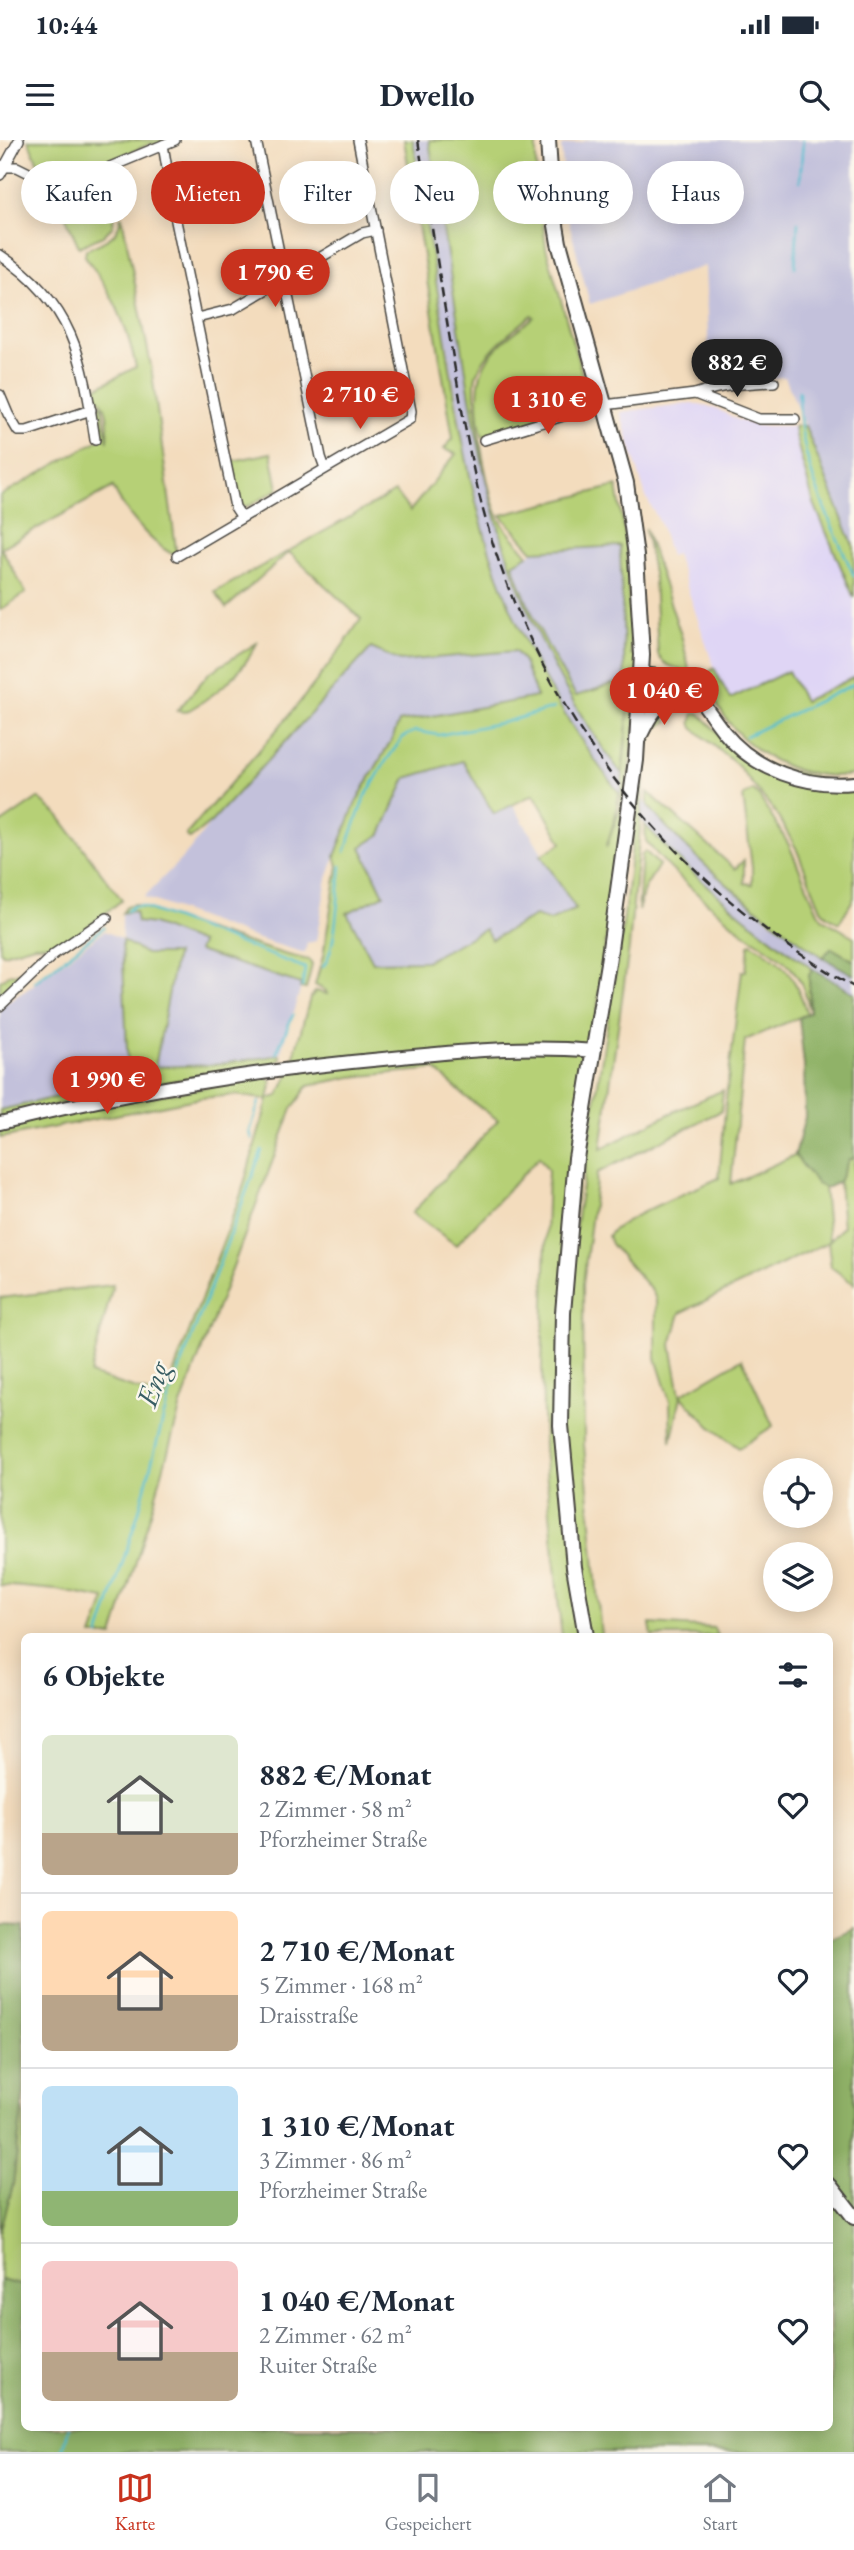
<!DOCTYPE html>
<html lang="de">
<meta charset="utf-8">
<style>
body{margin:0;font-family:"EB Garamond",serif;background:#f6f6f7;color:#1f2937;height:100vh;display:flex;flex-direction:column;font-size:26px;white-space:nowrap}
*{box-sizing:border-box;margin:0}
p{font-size:23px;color:#747a83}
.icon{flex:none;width:38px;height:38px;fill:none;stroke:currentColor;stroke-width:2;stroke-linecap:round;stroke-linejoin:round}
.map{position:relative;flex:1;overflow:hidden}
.panel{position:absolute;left:21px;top:1493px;width:812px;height:798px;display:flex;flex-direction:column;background:#fff;border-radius:10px;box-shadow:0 4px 18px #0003}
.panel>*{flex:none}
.hud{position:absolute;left:21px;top:21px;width:812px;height:63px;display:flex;gap:14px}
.controls{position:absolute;left:763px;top:1318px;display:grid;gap:14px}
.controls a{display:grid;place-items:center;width:70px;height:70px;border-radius:50%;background:#fff;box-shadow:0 4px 18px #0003;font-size:35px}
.price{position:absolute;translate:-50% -60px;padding:0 16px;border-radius:24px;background:#c8321e;color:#fff;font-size:23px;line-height:46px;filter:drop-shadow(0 2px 4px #0008)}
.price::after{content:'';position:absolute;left:50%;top:42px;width:21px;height:16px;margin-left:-10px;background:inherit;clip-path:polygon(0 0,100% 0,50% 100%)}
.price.selected{background:#222;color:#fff}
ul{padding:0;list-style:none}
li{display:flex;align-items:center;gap:21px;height:175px;padding:0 21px}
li+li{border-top:2px solid #e0e1e3}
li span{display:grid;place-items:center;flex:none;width:196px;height:140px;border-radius:10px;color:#555}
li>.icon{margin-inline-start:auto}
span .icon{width:84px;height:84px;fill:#fffc;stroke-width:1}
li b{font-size:30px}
h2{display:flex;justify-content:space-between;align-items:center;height:84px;padding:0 21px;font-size:30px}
.tag{padding:0 24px;border-radius:32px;background:#fff;box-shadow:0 4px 18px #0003;font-size:24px;line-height:63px}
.tag.selected{background:#c8321e;color:#fff}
.status{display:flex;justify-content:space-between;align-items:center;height:49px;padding:0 35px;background:#fff;direction:ltr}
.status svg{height:19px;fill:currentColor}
header{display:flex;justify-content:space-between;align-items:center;height:91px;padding:0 21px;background:#fff;font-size:32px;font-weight:700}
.dock{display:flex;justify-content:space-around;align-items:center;height:98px;border-top:2px solid #e0e1e3;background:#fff;font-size:19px;color:#747a83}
.dock a{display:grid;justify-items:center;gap:4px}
.dock .selected{color:#c8321e}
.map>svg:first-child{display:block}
</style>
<div class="status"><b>10:44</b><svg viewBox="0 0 49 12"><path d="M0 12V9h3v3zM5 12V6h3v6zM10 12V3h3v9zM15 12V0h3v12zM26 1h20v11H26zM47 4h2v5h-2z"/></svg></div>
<header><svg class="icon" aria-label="menu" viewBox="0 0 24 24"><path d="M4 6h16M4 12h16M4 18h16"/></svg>Dwello<svg class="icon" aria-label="search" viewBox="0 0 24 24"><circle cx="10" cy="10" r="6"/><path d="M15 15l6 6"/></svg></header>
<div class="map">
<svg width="854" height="2312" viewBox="0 0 854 2312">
<rect width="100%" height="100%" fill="#fbf7ec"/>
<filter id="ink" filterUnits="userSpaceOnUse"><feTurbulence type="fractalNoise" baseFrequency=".0143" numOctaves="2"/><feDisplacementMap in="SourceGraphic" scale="14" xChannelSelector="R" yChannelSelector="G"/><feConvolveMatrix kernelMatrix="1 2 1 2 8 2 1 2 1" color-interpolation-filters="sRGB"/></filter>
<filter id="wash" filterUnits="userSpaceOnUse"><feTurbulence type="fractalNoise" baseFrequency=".00686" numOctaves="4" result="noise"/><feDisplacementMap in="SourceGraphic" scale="28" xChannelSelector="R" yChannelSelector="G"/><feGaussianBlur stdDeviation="1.57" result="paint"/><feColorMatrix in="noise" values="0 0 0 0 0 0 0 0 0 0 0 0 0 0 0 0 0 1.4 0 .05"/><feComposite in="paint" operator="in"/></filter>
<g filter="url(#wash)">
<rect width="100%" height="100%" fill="#f3dcbd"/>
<!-- built -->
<polygon fill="#dfd5f5" points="692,263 717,269 738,280 758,286 794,286 795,295 813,361 854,458 854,537 745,590 714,528 676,414 670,416 661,385 646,357 620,272"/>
<!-- industrial -->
<g fill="#c3c1db">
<polygon points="413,0 429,0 479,306 496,378 519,450 549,516 579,571 610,619 658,678 710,730 766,778 822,817 854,835 854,853 813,829 756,789 699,741 654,696 599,628 566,578 535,522 505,455 481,381 467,320"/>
<polygon points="591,0 854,0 854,407 785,237 710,242 705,126 590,164 568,79 561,6"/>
<polygon points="620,405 625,541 576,557 544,498 521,448 513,424 535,411"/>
<polygon points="371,508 400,521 515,511 523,520 537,557 399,582 393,597 356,662 327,738 316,801 307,803 305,813 258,799 144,757 189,711 211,682"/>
<polygon points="463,621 494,673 513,665 576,769 550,781 535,776 491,800 485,789 426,821 373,822 347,773 383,755 361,707 381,694 406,638"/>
<polygon points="135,771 137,782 153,784 202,803 199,811 302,844 280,915 213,925 155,927 176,814 146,814 122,801 128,930 119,943 0,970 0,866 25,851 104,791 122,799 122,773"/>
</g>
<!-- green -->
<g fill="#b6d076" stroke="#707e50" stroke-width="2" fill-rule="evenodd">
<polygon points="28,0 175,0 163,5 150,4 105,23 46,41"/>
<path d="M404,0H413C426,82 439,164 453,246C465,317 479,390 506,457C534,528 573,593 619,653L615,678L606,708L620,668L628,573L622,634C564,559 521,469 496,378C479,320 470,259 461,200C450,133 439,67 429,0H536V24L546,108L591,265L483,297C479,285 478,271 478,259C477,214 503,203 534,177L532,175C512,192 488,207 477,233C469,252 487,350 496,371C502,388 517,401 528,415L513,424C528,470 551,515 576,556L625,540L620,406L533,411L501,375L617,346L626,403L631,514L642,515V534L603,821L564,1161L624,777L642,620L654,578L660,569L667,582L654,590L647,609L629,808L601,1009L671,973L723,950L721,971L597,1033L583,1144L584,1305L601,1496H562L560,1480L544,1309L542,1228L548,1030L539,1017L456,1105L412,1073L498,980L466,957L435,929L351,937L308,946L292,969L181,1265L151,1373L113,1496H92L105,1459L57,1450L0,1445V1158L113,1145L90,1234L164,1258L241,1054L268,960L236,955L201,958L0,998V986L47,974L266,937L272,941L268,959L278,956L289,934L310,858L316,851L327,854L326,851L315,845L323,816L338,726L335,716L356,662L393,597L399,582L537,557L523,520L515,511L400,521L371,508L211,682L190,699L186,695C246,624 310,557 361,479L289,412L226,468L215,452L395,352L410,371L456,314L444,309L453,298ZM463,621L494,674L534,654L562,703L541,715L576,769L550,781L535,776L491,800L485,789L426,821L373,822L347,773L384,755L361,707L381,694L406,638Z"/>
<polygon points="108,32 114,67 113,86 103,96 79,107 52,46"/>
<path d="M122,77L151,226L177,416C153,407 123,370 113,347L1,408L26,453L0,470V356L102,298L95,259L102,266L108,302C108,285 110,265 95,255L94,249L136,227C125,178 114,157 85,116L86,110C101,102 120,98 120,78Z"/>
<polygon points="794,286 805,286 854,408 854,458 813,361 795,295"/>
<polygon points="271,313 278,349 249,366 243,366 240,362 232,321"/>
<path d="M645,388L682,498L690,533C677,527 664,528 658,514L654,439Z"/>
<path d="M257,503C242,535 215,555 186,572L177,571L209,533Z"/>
<path d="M714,528L730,559L788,531L804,561L854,537V635C796,641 745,614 717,564C712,554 705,547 706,535Z"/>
<polygon points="699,573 744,619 854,648 854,758 839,783 826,775 821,769 796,708 776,673 737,625 693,588 691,582 694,574"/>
<path d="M753,650L759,656L789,705L818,772L823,779L854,797V821L832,809L822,817C759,773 698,725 648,666V652L735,729L744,720V743L752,744V727L743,656Z"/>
<polygon points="38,658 58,675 122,760 66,804 34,805 3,814 0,811 0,684"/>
<path d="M645,685C696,740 752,786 813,829L809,835L810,872C806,856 803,841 791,828C777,812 757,803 740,790C710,765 669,731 646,701Z"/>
<polygon points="645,711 659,725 644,749 638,771 642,715"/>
<polygon points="134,764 201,788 284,814 309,820 312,825 306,849 300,848 301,844 198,811 201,803 153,784 137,782 135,771 122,773 127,766"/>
<polygon points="122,800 146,814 176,814 155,927 213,925 280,915 281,919 273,924 120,950 0,978 0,970 118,943 115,932 128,930"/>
<path d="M751,803C786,824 795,835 807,874L745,900L731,1044L795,1015L817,1044L824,1047L829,1101L843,1087L839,1042L849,1018L854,1019V1083L851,1084L854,1144L831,1127L828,1102L680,1173L671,1205L680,1255L742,1219L773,1286L739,1308L713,1289L681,1256L671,1302L670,1262L656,1218V1160L653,1152L611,1104L608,1096C618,1079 698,1048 719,1038L727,949L742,831H746L749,805Z"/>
<polygon points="28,833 0,866 0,841 10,834"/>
<polygon points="650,1484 714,1488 717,1496 652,1496"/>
<polygon points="21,1970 24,1970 24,2146 0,2140 0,2092 13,2045"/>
</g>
<!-- forest -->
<g fill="#90b267" stroke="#5e6e49" stroke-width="2">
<polygon points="832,808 854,821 854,835 822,817"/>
<polygon points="813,829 854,853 854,1019 849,1019 839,1042 826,1048 817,1044 795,1015 805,977 804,925 799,878 810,872 809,835"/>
<polygon points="0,1785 24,1786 24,1952 13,2045 0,2092"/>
<polygon points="854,1788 854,2312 0,2312 0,2140 24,2146 24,2287 830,2287 830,1799"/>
</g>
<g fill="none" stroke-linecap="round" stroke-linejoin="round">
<!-- stream -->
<g stroke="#53becf" stroke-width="2.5">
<polyline points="800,41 803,0"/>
<polyline points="795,127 798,82"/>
<path d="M799,251C797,318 828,376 854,436"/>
<polyline points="746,596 854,544"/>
<polyline points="345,712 364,659 386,621 403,597 415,591 439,595 505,582 554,568"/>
<polyline points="127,771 133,766 141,766 305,828 302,847"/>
<path d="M323,827C337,809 338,751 341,726"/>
<polyline points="35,842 104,787"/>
<polyline points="276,914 293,875"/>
<polyline points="252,999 250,992 259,962"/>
<polyline points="99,1496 139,1371 168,1260 262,1010"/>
<polyline points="62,2312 68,2287"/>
</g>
</g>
</g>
<g filter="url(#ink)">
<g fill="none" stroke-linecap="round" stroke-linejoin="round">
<!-- minor casing -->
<g stroke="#494641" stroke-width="12">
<g id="minor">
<polyline points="256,0 321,317 325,328"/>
<polyline points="163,5 176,81 235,367 241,376"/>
<polyline points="0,25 4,27 17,27 39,38"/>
<polyline points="110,27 175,0"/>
<polyline points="0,35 19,0"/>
<path d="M0,115C73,163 83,218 95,300"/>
<polyline points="197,178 233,169 362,93 376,90"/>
<path d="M695,254C722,245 746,243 774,242"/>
<polyline points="0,255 8,274 18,291 27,291 91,270"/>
<polyline points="484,300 596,266 695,254 759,279 795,279"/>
<polyline points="177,416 410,279 411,271 358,0"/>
<polyline points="0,866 54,814 107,778"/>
</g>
</g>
<!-- tertiary casing -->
<g stroke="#494641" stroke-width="16">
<g id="tertiary">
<path d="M642,534C694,538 695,555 724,592C754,630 807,648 854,643"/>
<path d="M642,534C654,555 674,558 697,557"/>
<path d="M638,601C649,580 652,567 676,556"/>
<path d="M0,983C129,951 260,930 393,918C459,911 528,905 594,911"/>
</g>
</g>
<!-- primary casing -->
<g stroke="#494641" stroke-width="18">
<g id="primary">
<polyline points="548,0 552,62 559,103 626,343 636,416 642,515 636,620 608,823 576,1018 563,1173 561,1285 574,1427 586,1496"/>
<polyline points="830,2046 854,2077"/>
</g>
</g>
<!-- minor -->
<use href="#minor" stroke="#fff" stroke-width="9"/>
<!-- tertiary -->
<use href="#tertiary" stroke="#fff" stroke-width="12"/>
<!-- primary -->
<use href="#primary" stroke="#fff" stroke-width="14"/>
<!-- rail -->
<path stroke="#2b2b2b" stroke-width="2.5" stroke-dasharray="10 5" stroke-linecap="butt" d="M418,0C431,80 443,161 457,241C465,288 473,335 486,381C544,582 672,744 854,847"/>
</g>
</g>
<g text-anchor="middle" stroke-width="5" stroke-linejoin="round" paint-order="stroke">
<!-- water labels -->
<g font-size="30" font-style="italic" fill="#395e64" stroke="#fbf7ec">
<text transform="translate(153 1244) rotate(-71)" y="10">Eng</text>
</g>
</g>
</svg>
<div class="controls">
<a><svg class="icon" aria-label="locate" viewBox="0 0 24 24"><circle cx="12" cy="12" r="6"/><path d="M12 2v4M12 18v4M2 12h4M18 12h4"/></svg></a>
<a><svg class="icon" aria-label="layers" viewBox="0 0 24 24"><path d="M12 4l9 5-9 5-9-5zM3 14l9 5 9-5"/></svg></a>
</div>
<b class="price" style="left:275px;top:169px">1 790 €</b>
<b class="price selected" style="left:737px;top:259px">882 €</b>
<b class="price" style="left:360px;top:291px">2 710 €</b>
<b class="price" style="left:548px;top:296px">1 310 €</b>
<b class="price" style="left:664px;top:587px">1 040 €</b>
<b class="price" style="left:107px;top:976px">1 990 €</b>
<div class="hud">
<a class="tag">Kaufen</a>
<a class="tag selected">Mieten</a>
<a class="tag">Filter</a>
<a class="tag">Neu</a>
<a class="tag">Wohnung</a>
<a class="tag">Haus</a>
</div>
<section class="panel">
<h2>6 Objekte<svg class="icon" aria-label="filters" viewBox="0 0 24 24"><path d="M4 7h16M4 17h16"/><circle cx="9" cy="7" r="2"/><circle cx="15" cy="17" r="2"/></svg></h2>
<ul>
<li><span style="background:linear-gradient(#dfe7d0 70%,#b9a48a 0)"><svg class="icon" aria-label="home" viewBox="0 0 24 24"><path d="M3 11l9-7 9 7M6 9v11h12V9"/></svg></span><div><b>882 €/Monat</b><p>2 Zimmer · 58 m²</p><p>Pforzheimer Straße</p></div><svg class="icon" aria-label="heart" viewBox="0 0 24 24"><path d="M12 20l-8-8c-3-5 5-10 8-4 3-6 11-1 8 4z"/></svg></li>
<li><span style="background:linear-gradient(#ffd9b3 60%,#b9a48a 0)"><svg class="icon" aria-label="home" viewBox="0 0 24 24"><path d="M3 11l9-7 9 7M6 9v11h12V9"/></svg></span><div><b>2 710 €/Monat</b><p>5 Zimmer · 168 m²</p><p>Draisstraße</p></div><svg class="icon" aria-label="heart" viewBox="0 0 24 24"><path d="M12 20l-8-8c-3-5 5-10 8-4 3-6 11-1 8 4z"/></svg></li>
<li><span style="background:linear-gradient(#bfe0f5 75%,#8fb573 0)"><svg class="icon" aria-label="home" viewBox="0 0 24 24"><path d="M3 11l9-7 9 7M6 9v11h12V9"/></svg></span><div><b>1 310 €/Monat</b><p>3 Zimmer · 86 m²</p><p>Pforzheimer Straße</p></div><svg class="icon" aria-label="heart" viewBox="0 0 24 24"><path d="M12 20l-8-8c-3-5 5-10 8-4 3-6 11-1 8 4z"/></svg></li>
<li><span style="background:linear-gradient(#f6c9c9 65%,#b9a48a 0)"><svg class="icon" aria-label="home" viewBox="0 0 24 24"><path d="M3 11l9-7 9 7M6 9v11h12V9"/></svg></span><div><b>1 040 €/Monat</b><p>2 Zimmer · 62 m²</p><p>Ruiter Straße</p></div><svg class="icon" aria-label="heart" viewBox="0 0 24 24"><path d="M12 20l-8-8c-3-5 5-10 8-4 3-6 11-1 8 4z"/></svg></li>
</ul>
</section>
</div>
<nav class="dock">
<a class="selected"><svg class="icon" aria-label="map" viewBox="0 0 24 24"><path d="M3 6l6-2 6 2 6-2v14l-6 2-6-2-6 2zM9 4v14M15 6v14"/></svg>Karte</a>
<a><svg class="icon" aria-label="saved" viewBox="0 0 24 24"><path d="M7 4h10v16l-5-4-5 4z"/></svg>Gespeichert</a>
<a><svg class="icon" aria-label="home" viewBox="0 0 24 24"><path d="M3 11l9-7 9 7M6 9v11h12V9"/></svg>Start</a>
</nav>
